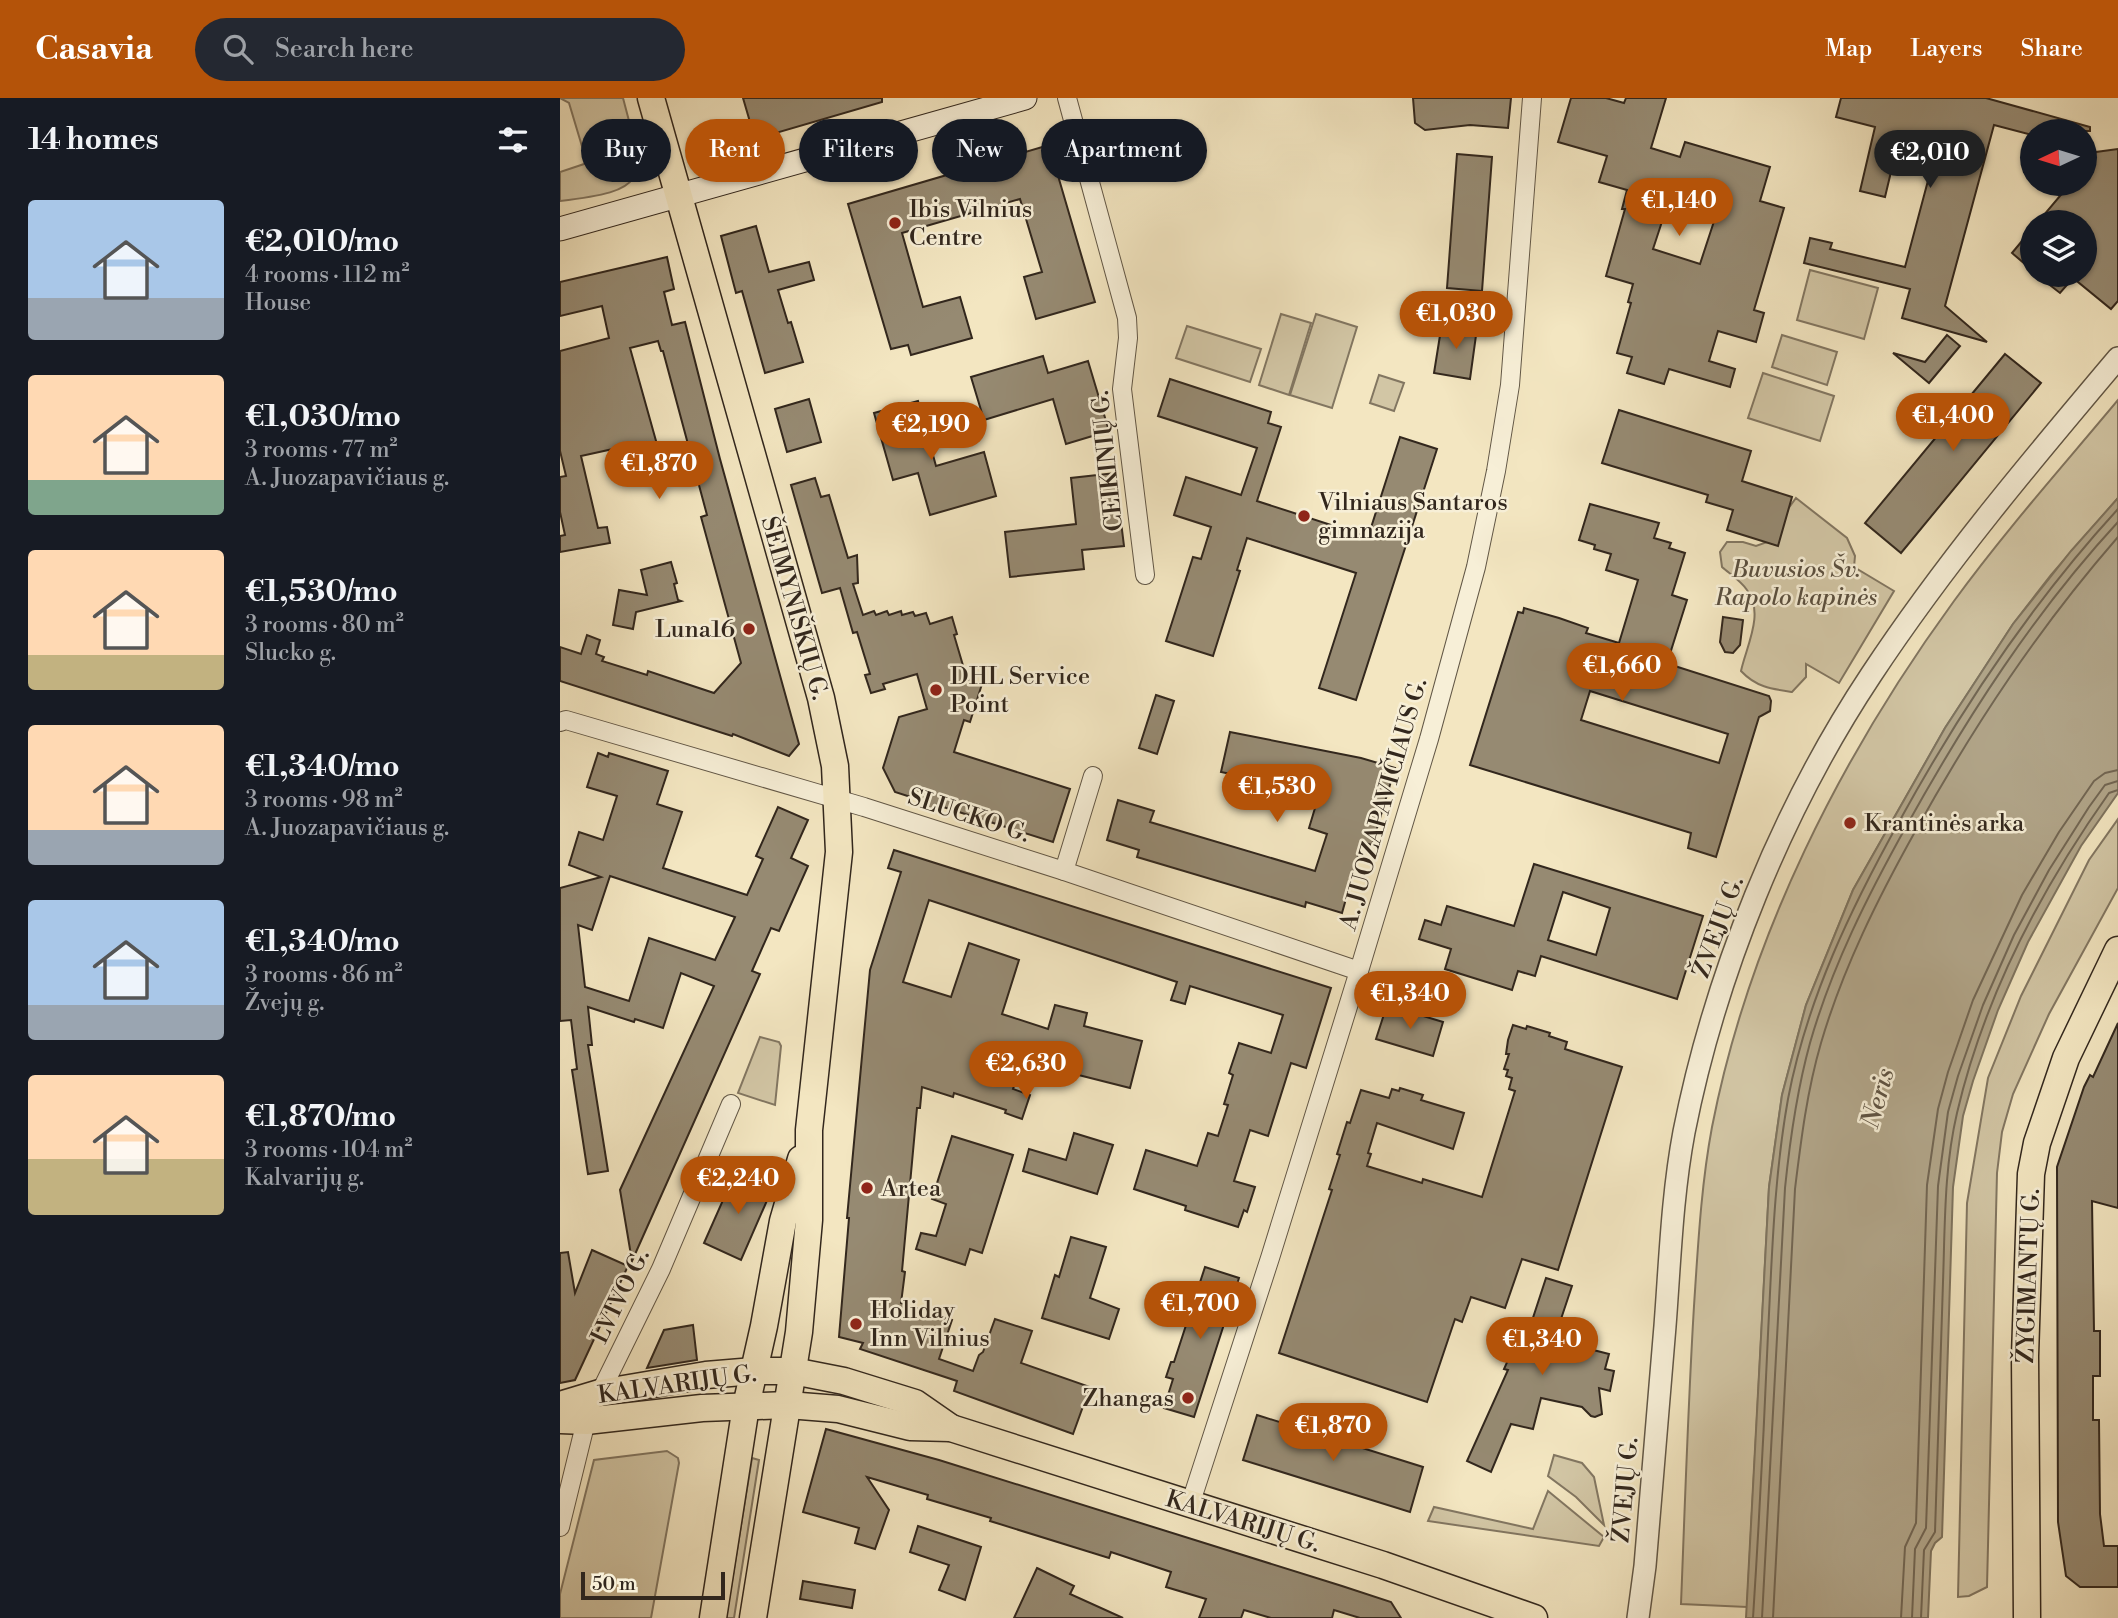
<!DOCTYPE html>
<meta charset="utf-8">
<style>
body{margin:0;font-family:"Libre Bodoni",serif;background:#242831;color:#f1f3f6;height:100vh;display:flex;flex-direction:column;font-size:26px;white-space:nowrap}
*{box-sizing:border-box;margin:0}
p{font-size:23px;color:#9ea1a6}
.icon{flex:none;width:38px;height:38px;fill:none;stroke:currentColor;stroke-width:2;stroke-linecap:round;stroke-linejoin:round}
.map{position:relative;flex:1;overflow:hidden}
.side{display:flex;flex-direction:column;background:#171b24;width:560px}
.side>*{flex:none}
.banner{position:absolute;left:21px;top:21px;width:665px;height:63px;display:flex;gap:14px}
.needle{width:46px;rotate:266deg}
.fabs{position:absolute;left:1460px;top:21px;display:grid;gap:14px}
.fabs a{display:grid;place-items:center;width:77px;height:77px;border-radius:50%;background:#171b24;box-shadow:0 2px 5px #0004;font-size:35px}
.scale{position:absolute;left:21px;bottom:18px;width:144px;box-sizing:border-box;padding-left:7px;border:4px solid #32271d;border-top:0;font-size:19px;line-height:24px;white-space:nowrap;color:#32271d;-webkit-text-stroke:5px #f7efd7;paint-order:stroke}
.price{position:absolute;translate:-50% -60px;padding:0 16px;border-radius:24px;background:#b45309;color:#fff;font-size:23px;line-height:46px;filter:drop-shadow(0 2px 4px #0008)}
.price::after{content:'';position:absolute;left:50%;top:42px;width:21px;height:16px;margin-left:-10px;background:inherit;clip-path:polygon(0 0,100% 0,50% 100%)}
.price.active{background:#222;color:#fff}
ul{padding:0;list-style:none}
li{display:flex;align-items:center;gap:21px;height:175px;padding:0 28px}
li span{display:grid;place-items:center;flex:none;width:196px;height:140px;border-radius:7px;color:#555}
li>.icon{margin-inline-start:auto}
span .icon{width:84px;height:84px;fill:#fffc;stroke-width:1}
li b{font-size:30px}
h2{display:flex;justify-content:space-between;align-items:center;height:84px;padding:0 28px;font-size:30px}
.chip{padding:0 24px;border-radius:32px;background:#171b24;box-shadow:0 2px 5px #0004;font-size:24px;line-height:63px}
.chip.active{background:#b45309;color:#fff}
header{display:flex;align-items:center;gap:42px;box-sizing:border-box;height:98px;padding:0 35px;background:#b45309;color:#fff}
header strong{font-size:33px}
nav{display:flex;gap:38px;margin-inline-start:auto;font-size:24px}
.search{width:490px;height:63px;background:#242831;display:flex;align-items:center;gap:18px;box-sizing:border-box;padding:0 24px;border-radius:38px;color:#9ea1a6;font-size:26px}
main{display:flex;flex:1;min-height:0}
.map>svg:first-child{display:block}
</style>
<header>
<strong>Casavia</strong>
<div class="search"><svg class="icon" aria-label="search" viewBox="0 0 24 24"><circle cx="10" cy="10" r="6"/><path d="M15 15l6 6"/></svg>Search here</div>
<nav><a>Map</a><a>Layers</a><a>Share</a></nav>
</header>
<main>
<section class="side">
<h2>14 homes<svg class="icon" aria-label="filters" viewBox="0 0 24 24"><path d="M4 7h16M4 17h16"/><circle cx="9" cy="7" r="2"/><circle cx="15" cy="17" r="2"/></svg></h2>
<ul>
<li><span style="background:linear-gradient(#a9c7e8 70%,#9aa5b1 0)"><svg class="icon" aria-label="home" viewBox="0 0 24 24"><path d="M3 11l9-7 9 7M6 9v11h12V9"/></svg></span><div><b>€2,010/mo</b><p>4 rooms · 112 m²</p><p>House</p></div></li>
<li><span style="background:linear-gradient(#ffd9b3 75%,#7fa58c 0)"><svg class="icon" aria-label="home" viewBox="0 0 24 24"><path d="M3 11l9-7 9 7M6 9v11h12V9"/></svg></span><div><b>€1,030/mo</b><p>3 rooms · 77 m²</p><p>A. Juozapavičiaus g.</p></div></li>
<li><span style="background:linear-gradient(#ffd9b3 75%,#c2b280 0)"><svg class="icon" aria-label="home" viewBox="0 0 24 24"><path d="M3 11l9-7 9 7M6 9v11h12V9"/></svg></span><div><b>€1,530/mo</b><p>3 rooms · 80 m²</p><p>Slucko g.</p></div></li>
<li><span style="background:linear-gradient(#ffd9b3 75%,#9aa5b1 0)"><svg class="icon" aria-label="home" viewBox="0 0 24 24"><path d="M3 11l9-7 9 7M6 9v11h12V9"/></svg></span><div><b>€1,340/mo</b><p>3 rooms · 98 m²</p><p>A. Juozapavičiaus g.</p></div></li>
<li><span style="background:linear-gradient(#a9c7e8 75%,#9aa5b1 0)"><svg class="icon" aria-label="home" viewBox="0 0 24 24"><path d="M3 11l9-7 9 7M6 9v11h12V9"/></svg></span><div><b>€1,340/mo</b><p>3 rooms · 86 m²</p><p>Žvejų g.</p></div></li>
<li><span style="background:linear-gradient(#ffd9b3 60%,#c2b280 0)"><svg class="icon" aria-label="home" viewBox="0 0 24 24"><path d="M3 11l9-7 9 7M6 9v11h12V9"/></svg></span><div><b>€1,870/mo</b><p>3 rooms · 104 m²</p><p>Kalvarijų g.</p></div></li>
</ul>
</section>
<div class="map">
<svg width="1558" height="1520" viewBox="0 0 1558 1520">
<rect width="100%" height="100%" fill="#f3e6c1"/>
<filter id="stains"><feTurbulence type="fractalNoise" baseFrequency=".00286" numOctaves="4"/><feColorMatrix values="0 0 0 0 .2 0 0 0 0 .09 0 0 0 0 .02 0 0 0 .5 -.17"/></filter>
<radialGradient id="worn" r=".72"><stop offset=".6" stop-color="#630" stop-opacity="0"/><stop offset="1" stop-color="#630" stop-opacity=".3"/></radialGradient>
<!-- green -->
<g fill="#d2c6a5" stroke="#827661" stroke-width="2">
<path d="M0,0H63C85,83 91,92 0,103V74L27,65L9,5Z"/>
<polygon points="1250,172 1318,190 1304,241 1237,222"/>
<polygon points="721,216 751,225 729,297 699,287"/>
<polygon points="756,216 797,229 772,310 730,297"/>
<polygon points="627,228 701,251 690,284 616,260"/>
<polygon points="1222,237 1277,254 1267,287 1212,269"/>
<polygon points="1203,275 1274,298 1260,343 1188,320"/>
<polygon points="819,277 844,285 834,313 810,305"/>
<path d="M1558,302V400L1491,477L1453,526L1385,630L1293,792L1246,907L1222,997L1209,1089L1187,1509L1121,1506C1125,1406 1128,1307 1134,1208C1138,1148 1141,1088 1152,1029C1189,839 1281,658 1394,503C1445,433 1503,368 1558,302Z"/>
<path d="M1236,400L1287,440L1295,458L1294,469L1334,493L1279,585L1246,566V579L1232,594C1211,591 1196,589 1181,573C1186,549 1205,515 1187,492C1181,483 1170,476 1162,469L1160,454L1167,444H1183L1196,448L1213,442L1225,415Z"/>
<polygon points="1558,721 1558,790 1489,916 1453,996 1442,1034 1437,1075 1427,1489 1409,1498 1398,1499 1407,1105 1428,980 1461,898 1529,762"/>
<polygon points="200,939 219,944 221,948 215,1007 178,995"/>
<polygon points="107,1353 118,1360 119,1365 91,1520 0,1520 0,1496 34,1362"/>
<polygon points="994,1357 1022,1365 1034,1379 1044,1427 1016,1399 988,1378"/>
<polygon points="192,1360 199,1362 174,1520 166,1520"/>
<polygon points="988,1393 1044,1439 1039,1448 868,1423 874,1409 973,1431"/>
</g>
<!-- water -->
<polygon fill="#b1a589" stroke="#7e735e" stroke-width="2" points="1558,400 1558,695 1521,748 1468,844 1438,912 1413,983 1403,1018 1393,1089 1382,1439 1375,1445 1371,1453 1368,1520 1186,1520 1209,1089 1222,997 1246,907 1293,792 1385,630 1453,526 1511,453"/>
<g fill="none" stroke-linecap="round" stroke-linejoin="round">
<!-- shore -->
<g stroke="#726653" stroke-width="2">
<path d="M1193,1520C1199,1426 1204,1331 1208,1236C1212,1158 1214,1079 1228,1001C1247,901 1291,810 1340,722C1402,609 1471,506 1558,411"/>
<path d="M1202,1520L1225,1090C1230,1041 1237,992 1250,945C1272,868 1308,797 1347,727C1407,619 1474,515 1558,424"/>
<path d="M1213,1520L1235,1091C1241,1042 1247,993 1261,945C1283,870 1318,800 1356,732C1415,626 1478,531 1558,439"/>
<polyline points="1341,1520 1345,1449 1356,1425 1367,1087 1378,1011 1388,974 1413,902 1462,797 1499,734 1534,683 1545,675 1558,672"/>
<polyline points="1352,1520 1355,1451 1366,1430 1378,1088 1388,1014 1398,978 1423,907 1454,837 1489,772 1529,709 1545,687 1558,683"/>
<path d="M1361,1520L1364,1452L1375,1434C1378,1351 1380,1267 1383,1184C1385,1128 1384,1070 1397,1015C1424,899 1481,791 1549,695L1558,692"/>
</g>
</g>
<!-- building -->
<g fill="#968a72" stroke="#32271d" stroke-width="2" fill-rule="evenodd">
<polygon points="183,0 322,0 322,4 195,41"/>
<polygon points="853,0 951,0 948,30 910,27 865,32 855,25"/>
<path d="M1011,0H1046L1064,5L1066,0H1106L1091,50L1120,59L1125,44L1210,69L1200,103L1224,110L1194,212L1204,215L1196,244L1158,233L1149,263L1175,271L1170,289L1109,271L1104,286L1067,275L1072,259L1057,255L1071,205L1068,204L1073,186L1046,178L1065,111H1062L1067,92L1039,84L1047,58L998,44ZM1114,87L1161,102L1140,166L1093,151Z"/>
<polygon points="1281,0 1426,0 1530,29 1530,33 1472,33 1472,37 1434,27 1385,208 1427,244 1342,220 1350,191 1244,165 1250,140 1272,145 1270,151 1345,169 1378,45 1340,36 1325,99 1300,93 1315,29 1276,19"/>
<polygon points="489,47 535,204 476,221 464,179 482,174 460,101 342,135 363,209 400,199 412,240 351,257 348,247 331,251 288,106"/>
<polygon points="1558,51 1558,203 1551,211 1513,180 1500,195 1477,177 1524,177 1524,124 1478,124 1510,86 1524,86 1524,68 1536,54"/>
<polygon points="897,56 932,59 922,193 887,190"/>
<polygon points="196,128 209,174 249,164 254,182 218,192 228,225 231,224 243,264 205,275 182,193 176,195 161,138"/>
<polygon points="1472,131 1472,172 1452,155"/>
<polygon points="107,159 114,191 104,194 112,227 125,224 160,361 239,646 229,658 173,636 172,638 0,583 0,549 21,556 27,537 40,542 36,556 44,559 42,563 87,577 88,573 154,595 181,565 141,419 147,417 103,253 101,253 98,243 70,250 105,375 62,385 53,351 21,358 38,430 47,429 50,445 0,454 0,438 5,437 0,414 0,379 6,378 0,353 0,253 49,240 42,208 0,218 0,184"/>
<polygon points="882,225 917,230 910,281 874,275"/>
<polygon points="1387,237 1400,248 1369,285 1333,255 1365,264"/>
<polygon points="1445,256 1481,285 1341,455 1305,425"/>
<polygon points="483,258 488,275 528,263 549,333 506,346 493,301 424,322 411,279"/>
<polygon points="610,281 711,314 708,325 721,329 697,403 808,439 840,339 877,351 796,602 759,590 796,475 687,440 677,472 680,473 653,558 606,543 633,459 641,461 651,429 614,417 626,379 681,397 697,350 598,318"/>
<polygon points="249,301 261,344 227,354 215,311"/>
<polygon points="358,303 376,368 424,354 436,398 370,417 358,375 333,382 314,315"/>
<polygon points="1059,312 1191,353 1182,383 1232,399 1218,448 1167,432 1173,412 1146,404 1148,397 1042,365"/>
<polygon points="555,375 564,448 522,452 524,471 450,479 445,434 516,426 511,380"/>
<polygon points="255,380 261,399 269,397 288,460 297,457 298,485 293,486 303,517 314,513 316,517 327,513 329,517 341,513 342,517 353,514 355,518 366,515 370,526 392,519 397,536 394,537 407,581 422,586 410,624 404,622 394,654 510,691 493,744 377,707 375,714 358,709 360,702 335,694 323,670 339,619 367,611 357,576 323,586 325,591 311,595 305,577 310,576 297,534 293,535 280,490 262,495 231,387"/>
<path d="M1030,406L1099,425L1094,440L1111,445L1109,450L1125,455L1112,497L1127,502L1108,562L1099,563L1209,598L1211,603L1210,613L1199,619L1156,759L1128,750L1131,735L910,667L958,514L963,515L964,510L999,520L1028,530L1026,535L1059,545L1078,482L1046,472L1051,456L1034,451L1035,447L1019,442ZM1030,593L1168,636L1159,665L1021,622Z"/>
<polygon points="111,464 117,485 114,486 118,502 121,503 76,514 73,531 53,527 59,492 87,497 81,472"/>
<polygon points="1163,519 1183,522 1180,547 1173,555 1165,554 1160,544"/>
<polygon points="596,597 614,603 597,656 579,650"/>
<polygon points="670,634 801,660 835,670 812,747 802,744 782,815 746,804 745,809 577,759 579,752 547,742 558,702 594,713 590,724 755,773 767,736 749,730 761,690 696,676 695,681 661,674"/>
<path d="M38,655L48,659L49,655L108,673L97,706L122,714L103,770L187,797L203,761L196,758L218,709L248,722L231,760L248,768L219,833L211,830L192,873L200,876L72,1163L60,1092L154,888L121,875L103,930L75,921L74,924L28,909L32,947H28L48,1073L28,1076L12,972L17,971L11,922L0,923V790L41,779L9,767L19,734L43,742L57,698L27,689ZM50,778L175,819L155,862L89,840L69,903L25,889L18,827L32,832Z"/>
<polygon points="334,752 771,890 746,970 731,965 708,1038 690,1032 674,1083 695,1089 687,1114 684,1112 678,1129 625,1112 626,1108 574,1091 586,1052 637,1068 648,1035 658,1038 668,1007 664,1006 673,977 669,975 679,945 711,955 723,917 630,888 625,906 611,902 617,884 369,802 343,884 391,899 409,845 459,862 442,916 488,931 495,907 527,915 524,928 582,943 570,990 463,963 453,991 470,997 462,1021 445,1015 446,1012 394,995 393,999 362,989 360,1010 357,1010 342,1173 345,1174 341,1205 392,1222 379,1261 413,1273 419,1257 423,1254 435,1221 472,1233 461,1265 530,1289 513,1336 394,1293 397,1283 300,1251 303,1245 279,1239 289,1120 287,1120 310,872 341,774 328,770"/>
<path d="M974,766L1143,818L1117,901L981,858L975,878L958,873L952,892L885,871L891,851L859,841L865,822L881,827L887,808L954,828ZM1003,794L1050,810L1036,857L988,842Z"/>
<polygon points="827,907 883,924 873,958 816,941"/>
<polygon points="1558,925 1558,1110 1532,1103 1534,1233 1540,1233 1540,1278 1533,1278 1533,1322 1539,1322 1540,1416 1544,1448 1558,1448 1558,1489 1520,1489 1506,1478 1498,1424 1497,1069 1524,989 1530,977 1533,979"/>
<polygon points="953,927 966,931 967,928 990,935 989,938 1007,944 1005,951 1062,969 998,1172 962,1161 945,1210 911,1199 902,1224 895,1221 867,1304 719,1255 772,1092 769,1091 780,1057 777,1056 787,1024 790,1025 801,992 829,1000 832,991 839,993 840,990 863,997 861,1002 904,1015 893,1051 817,1025 808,1055 811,1056 807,1068 862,1085 863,1081 922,1099 955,993 949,991 952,980 946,978 948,972 944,971 949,956 946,956 948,942"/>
<polygon points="514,1035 553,1047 537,1096 463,1073 469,1051 506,1062"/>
<polygon points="392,1038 453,1057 422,1155 410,1151 405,1167 356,1151 361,1135 376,1138 386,1106 372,1101"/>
<polygon points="175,1075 212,1091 181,1162 144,1145"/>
<polygon points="511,1139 546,1149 530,1200 559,1211 549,1241 482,1220 495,1177 499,1179"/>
<polygon points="32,1152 68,1168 15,1282 0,1285 0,1155 8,1154 15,1195"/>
<polygon points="645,1169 679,1180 634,1319 604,1310 613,1281 606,1279 611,1264 614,1264"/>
<polygon points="986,1180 1012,1188 994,1242 1049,1256 1045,1271 1054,1273 1050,1293 1039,1290 1042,1316 1035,1319 1031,1318 1022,1309 981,1300 973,1331 951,1326 931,1374 907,1363 948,1272 944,1271 961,1233 968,1235"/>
<polygon points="133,1227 137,1262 87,1270 104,1232"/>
<polygon points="697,1317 863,1369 850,1414 683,1362"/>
<polygon points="266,1331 379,1362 782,1488 831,1504 841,1520 800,1520 774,1512 772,1520 711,1520 684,1512 681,1520 639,1520 646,1501 606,1489 611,1474 551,1454 549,1460 430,1423 431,1420 367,1401 368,1397 307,1379 329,1412 315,1451 295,1445 299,1430 243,1414"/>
<polygon points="358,1428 421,1449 405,1502 379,1492 389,1467 350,1454"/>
<polygon points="477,1470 514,1488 510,1496 563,1520 454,1520"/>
<polygon points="243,1483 295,1492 292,1510 240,1501"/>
</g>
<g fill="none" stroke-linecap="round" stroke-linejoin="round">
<!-- minor casing -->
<g stroke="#625746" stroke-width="20">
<g id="minor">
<polyline points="507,0 567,220 568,240 562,291 585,477"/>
<polyline points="0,624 6,622 304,709 504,773 799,873"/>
<polyline points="504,773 533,678"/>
<polyline points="40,1295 101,1171 171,1006"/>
<polyline points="630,1407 710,1160 799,873 869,641 916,469 936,373 950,287 972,0"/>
<polyline points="0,1429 26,1323"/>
</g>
</g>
<!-- tertiary casing -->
<g stroke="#625746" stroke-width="24">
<path id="tertiary" d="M1078,1520L1085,1468C1092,1388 1099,1308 1105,1228C1110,1163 1112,1098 1124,1034C1155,877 1222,711 1311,577C1385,465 1471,363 1558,260"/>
</g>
<!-- secondary casing -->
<g stroke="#32271d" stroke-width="25">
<polyline id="secondary" points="0,131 465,0"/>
</g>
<!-- primary casing -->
<g stroke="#32271d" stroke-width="29">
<g id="primary">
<polyline points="91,0 261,600 275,668 279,754 249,1032 249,1122 239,1234 193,1520"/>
<polyline points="0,1307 40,1295 146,1277 194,1273 233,1273 284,1283 355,1305 391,1330"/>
<polyline points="0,1322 26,1323 142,1310 228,1307 278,1311 350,1329 391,1330 823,1467 974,1520"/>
<polyline points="153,1520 186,1308 204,1228 223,1123 241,1061"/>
<polyline points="1467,1520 1465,1258 1471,1076 1477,1045 1506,960 1558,852"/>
</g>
</g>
<!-- minor -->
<use href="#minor" stroke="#f7efd7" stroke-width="18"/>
<!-- tertiary -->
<use href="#tertiary" stroke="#f7efd7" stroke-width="21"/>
<!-- secondary -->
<use href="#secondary" stroke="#f7efd7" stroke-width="23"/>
<!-- primary -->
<use href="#primary" stroke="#f3e6c1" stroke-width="26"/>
</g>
<!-- markers -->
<g fill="#8f2418" stroke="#f7efd7" stroke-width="2.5">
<circle cx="335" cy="125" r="7"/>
<circle cx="744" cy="418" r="7"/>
<circle cx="189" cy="531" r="7"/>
<circle cx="376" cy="592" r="7"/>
<circle cx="1290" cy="725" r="7"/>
<circle cx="307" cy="1090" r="7"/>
<circle cx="296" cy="1226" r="7"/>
<circle cx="628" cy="1300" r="7"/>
</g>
<g text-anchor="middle" stroke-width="5" stroke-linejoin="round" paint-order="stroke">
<!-- poi labels -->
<g font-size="24" fill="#32271d" stroke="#f7efd7" text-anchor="start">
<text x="349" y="119">Ibis Vilnius<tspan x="349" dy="28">Centre</tspan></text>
<text x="758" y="412">Vilniaus Santaros<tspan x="758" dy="28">gimnazija</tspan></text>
<text x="175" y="539" text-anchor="end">Luna16</text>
<text x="390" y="586">DHL Service<tspan x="390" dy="28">Point</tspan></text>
<text x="1304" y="733">Krantinės arka</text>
<text x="321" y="1098">Artea</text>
<text x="310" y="1220">Holiday<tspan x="310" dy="28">Inn Vilnius</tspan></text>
<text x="614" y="1308" text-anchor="end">Zhangas</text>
</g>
<!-- street labels -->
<g font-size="24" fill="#32271d" stroke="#f7efd7">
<text transform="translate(547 363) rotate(-96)" y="8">CEIKINIŲ G.</text>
<text transform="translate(235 510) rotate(74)" y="8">ŠEIMYNIŠKIŲ G.</text>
<text transform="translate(823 706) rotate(-74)" y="8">A. JUOZAPAVIČIAUS G.</text>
<text transform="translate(409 717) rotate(18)" y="8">SLUCKO G.</text>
<text transform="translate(1158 829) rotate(-70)" y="8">ŽVEJŲ G.</text>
<text transform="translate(1468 1178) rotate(-88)" y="8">ŽYGIMANTŲ G.</text>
<text transform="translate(60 1198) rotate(-64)" y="8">LVIVO G.</text>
<text transform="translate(117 1286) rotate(-8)" y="8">KALVARIJŲ G.</text>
<text transform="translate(1065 1392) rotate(-85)" y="8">ŽVEJŲ G.</text>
<text transform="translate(683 1423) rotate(17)" y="8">KALVARIJŲ G.</text>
</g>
<!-- park labels -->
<g font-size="24" font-style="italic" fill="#5a4f3f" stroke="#f7efd7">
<text x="1236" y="479">Buvusios Šv.<tspan x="1236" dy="28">Rapolo kapinės</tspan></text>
</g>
<!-- water labels -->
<g font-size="26" font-style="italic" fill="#5e5343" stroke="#f7efd7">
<text transform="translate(1317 1000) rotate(-74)" y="9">Neris</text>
</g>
</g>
<rect width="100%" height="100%" filter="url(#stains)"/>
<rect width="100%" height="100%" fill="url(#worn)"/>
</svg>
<div class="fabs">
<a><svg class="needle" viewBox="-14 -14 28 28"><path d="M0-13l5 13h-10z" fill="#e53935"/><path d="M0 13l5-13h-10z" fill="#9ea1a6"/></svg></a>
<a><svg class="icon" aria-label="layers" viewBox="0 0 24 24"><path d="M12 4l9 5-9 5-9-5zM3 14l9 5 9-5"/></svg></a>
</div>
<div class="scale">50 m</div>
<b class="price active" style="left:1370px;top:92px">€2,010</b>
<b class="price" style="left:1119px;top:140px">€1,140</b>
<b class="price" style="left:896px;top:253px">€1,030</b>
<b class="price" style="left:1393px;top:355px">€1,400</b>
<b class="price" style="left:371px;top:364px">€2,190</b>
<b class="price" style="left:99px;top:403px">€1,870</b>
<b class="price" style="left:1062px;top:605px">€1,660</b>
<b class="price" style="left:717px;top:726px">€1,530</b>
<b class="price" style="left:850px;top:933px">€1,340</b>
<b class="price" style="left:466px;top:1003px">€2,630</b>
<b class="price" style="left:178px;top:1118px">€2,240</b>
<b class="price" style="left:640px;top:1243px">€1,700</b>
<b class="price" style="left:982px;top:1279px">€1,340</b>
<b class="price" style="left:773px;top:1365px">€1,870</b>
<div class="banner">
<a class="chip">Buy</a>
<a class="chip active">Rent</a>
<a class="chip">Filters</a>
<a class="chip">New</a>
<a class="chip">Apartment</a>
</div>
</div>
</main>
